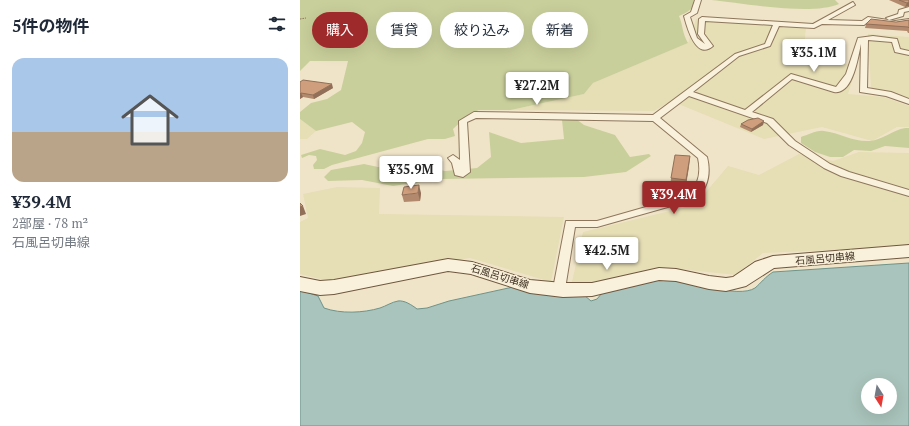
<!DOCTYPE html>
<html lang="ja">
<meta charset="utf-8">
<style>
body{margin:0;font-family:"PT Serif","Noto Sans JP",serif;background:#f2f2f3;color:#1f2937;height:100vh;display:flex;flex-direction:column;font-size:15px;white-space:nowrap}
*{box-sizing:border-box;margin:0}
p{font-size:13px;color:#747a83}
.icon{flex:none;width:22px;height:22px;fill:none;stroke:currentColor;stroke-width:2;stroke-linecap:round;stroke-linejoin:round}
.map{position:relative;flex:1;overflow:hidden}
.sheet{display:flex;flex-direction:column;background:#fff;width:300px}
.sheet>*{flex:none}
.top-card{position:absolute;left:12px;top:12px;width:380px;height:36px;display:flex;gap:8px}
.needle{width:26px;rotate:169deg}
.controls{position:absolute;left:561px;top:378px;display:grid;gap:8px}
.controls a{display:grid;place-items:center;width:36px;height:36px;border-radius:50%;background:#fff;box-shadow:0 4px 16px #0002;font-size:20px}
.price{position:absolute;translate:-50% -34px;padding:0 9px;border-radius:4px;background:#fff;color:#222;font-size:13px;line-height:26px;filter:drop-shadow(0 1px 2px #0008)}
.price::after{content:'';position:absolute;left:50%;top:24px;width:12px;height:9px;margin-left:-6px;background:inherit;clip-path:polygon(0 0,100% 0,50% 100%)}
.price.active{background:#9e2a2b;color:#fff}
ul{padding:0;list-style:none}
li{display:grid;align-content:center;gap:8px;height:212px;padding:0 12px}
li+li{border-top:1px solid #e0e1e3}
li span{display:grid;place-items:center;height:124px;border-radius:12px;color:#555}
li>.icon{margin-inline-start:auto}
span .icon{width:72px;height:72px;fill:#fffc;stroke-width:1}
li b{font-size:17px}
h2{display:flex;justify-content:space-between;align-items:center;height:48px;padding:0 12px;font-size:17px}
.pill{padding:0 14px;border-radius:18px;background:#fff;box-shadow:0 4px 16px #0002;font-size:14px;line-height:36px}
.pill.active{background:#9e2a2b;color:#fff}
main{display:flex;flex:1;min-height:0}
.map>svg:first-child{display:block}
</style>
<main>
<section class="sheet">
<h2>5件の物件<svg class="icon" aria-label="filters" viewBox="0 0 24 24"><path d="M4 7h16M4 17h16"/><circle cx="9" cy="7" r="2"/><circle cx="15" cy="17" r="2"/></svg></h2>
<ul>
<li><span style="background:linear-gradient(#a9c7e8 60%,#b9a48a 0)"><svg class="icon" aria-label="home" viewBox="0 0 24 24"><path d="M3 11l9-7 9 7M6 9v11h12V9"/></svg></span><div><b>¥39.4M</b><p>2部屋 · 78 m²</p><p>石風呂切串線</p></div></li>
</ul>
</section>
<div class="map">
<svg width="609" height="426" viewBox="0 0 609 426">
<rect width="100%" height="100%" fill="#f0e4c8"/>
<!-- farmland -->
<g fill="#e6deb5">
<polygon points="396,19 506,28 504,48 506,61 557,65 548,94 584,97 609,106 609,127 597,127 572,141 522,127 464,139 371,101 354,111 211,110 284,94 293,83 388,43"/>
<polygon points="568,34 609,37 609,102 571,88"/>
<polygon points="0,119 16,131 7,139 0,139"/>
<polygon points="559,152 609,153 609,247 463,253 436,275 379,269 351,271 309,284 272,282 283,232 395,205 428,166 459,175 499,154 533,161"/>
<polygon points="37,187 80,188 79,214 264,217 251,282 170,258 28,281 0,274 0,222 8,218 3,194"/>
</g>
<!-- green -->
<g fill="#c9cf9b">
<path d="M0,0H394C393,10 388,12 379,16C383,25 382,33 388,43L293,83L284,94L211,110H179L169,114L153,129L155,136L145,139H128L32,165L24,169H14L13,165L17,160L16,156L9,155L2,158L1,155L20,149L45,155L56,151L62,143L65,132L52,122L16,131L0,119V112L11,103L27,99L41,90L48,61H10L0,71Z"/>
<path d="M411,0H535L539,4C512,16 442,3 411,0Z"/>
<polygon points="276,119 284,125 315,135 330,157 349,154 351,156 326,172 284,177 141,179 93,186 62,180 28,181 24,177 31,170 64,164 78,167 116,165 145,171 177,168 191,157 189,132 221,143 264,139 262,120"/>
<path d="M605,128H609V148L585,146L571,151L554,150L543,157H530L515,152L501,143V137C508,135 516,130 524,131C540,133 553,142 570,141C582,140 593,130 605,128Z"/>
</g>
<!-- water -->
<path fill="#a9c4bc" stroke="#6f938a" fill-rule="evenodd" d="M609,263V426H0V290L18,296L24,308C41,314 63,313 80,308C86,306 92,302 98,301C104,300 112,305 117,309L127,308L149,301L213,287L284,295L291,301L297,299L302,293C322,288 346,277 367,279C387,280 438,299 455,288C461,283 465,277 473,272ZM568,385H590V407H568Z"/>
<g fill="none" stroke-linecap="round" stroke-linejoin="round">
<!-- street casing -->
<g stroke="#8d765c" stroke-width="2">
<g id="street">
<path d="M395,0H401L397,13L390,17L397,38L405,44L398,34L399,19L402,17L513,24L553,2L555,5L528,20L562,21L568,17L595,21L609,19V23L595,25L569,21L564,25L522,24L514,28L479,26L470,46L439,56L393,92L445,110L491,74L536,87L546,74L558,38L573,36L597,39L600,49L609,51V55L595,52L592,42L568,40L567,88L591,92L609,99V104L586,96L560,92L561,44C558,57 553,95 534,92L492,79L452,112L473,119L495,141L530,164L549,172L609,190V196L541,176L524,168L489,145L467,123L389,96L360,118L407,157C411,173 408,188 396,199L297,227H275L265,289L264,292H254L253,289L266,221H297L388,195C399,185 401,171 398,158L353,121L176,118L167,122L170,172L163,177L155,175L152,163L148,158L153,155L160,160L159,121L174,112L353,115L435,54L465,44L473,25L405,21L404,34L413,46C396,61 387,27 384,16L391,12Z"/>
<polygon points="609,7 609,11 604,12 603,16 589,20 586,18 598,14 599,10"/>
</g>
</g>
<!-- secondary casing -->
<g stroke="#6f573f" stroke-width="2">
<polygon id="secondary" points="609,245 609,257 474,268 446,286 426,291 409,289 376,281 359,280 292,296 263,297 230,293 171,274 148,271 34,294 20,295 0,291 0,277 20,281 34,280 148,259 172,262 230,280 263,283 292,283 359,268 376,269 409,276 426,278 433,277 455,262 473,256"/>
</g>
<!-- path -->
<polyline stroke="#8d765c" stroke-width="1" stroke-dasharray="1.5 1" stroke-linecap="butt" points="0,19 6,18"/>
<!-- street -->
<use href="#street" fill="#faf1dc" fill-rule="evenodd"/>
<!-- secondary -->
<use href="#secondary" fill="#faf1dc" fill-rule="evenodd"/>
</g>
<!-- wall -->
<g fill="#b2896c">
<polygon points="589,0 609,0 609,6 605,7"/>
<polygon points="609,20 609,33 608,33 607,31 565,28 566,24 596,22"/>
<polygon points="0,82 33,88 14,99 3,97 0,99"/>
<polygon points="464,121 463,125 451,132 440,127 441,124"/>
<polygon points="390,156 385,191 370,189 371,178"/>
<polygon points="121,193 120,201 104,202 102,195"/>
</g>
<!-- shaded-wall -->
<g fill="#916f58">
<polygon points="609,2 609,6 605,7 607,3"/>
<polygon points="32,84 33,88 14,99 13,95"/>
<polygon points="1,93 3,97 0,99 0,94"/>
<polygon points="464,121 463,125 451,132 452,129"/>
<polygon points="390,156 389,167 385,191 386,180"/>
<polygon points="119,185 121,193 120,201 118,193"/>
<polygon points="3,206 6,214 0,216 0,207"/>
</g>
<!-- building -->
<g fill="#cf9f7d" stroke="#916f58">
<polygon points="599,0 609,0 609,2 607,3"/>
<polygon points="571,19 596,22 609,20 609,28 608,27 566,24"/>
<polygon points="3,80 32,84 13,95 1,93 0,94 0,82"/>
<polygon points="458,118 464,121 452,129 441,124 448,120"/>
<polygon points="375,155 390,156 386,180 371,178"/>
<polygon points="119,185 118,193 102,195 104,187"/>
<polygon points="0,203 3,206 0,207"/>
</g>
<g text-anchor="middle" stroke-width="3" stroke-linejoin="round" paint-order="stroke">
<!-- street labels -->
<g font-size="10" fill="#3d2e20" stroke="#f7eed8">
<text transform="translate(525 258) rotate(-5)" y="4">石風呂切串線</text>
<text transform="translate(200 276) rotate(17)" y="4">石風呂切串線</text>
</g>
</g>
</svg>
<div class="controls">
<a><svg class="needle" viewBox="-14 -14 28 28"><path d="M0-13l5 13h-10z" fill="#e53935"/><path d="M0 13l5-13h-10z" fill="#747a83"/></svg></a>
</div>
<b class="price" style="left:514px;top:73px">¥35.1M</b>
<b class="price" style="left:237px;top:106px">¥27.2M</b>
<b class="price" style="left:111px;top:190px">¥35.9M</b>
<b class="price active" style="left:374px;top:215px">¥39.4M</b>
<b class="price" style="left:307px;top:271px">¥42.5M</b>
<div class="top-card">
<a class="pill active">購入</a>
<a class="pill">賃貸</a>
<a class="pill">絞り込み</a>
<a class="pill">新着</a>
</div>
</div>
</main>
